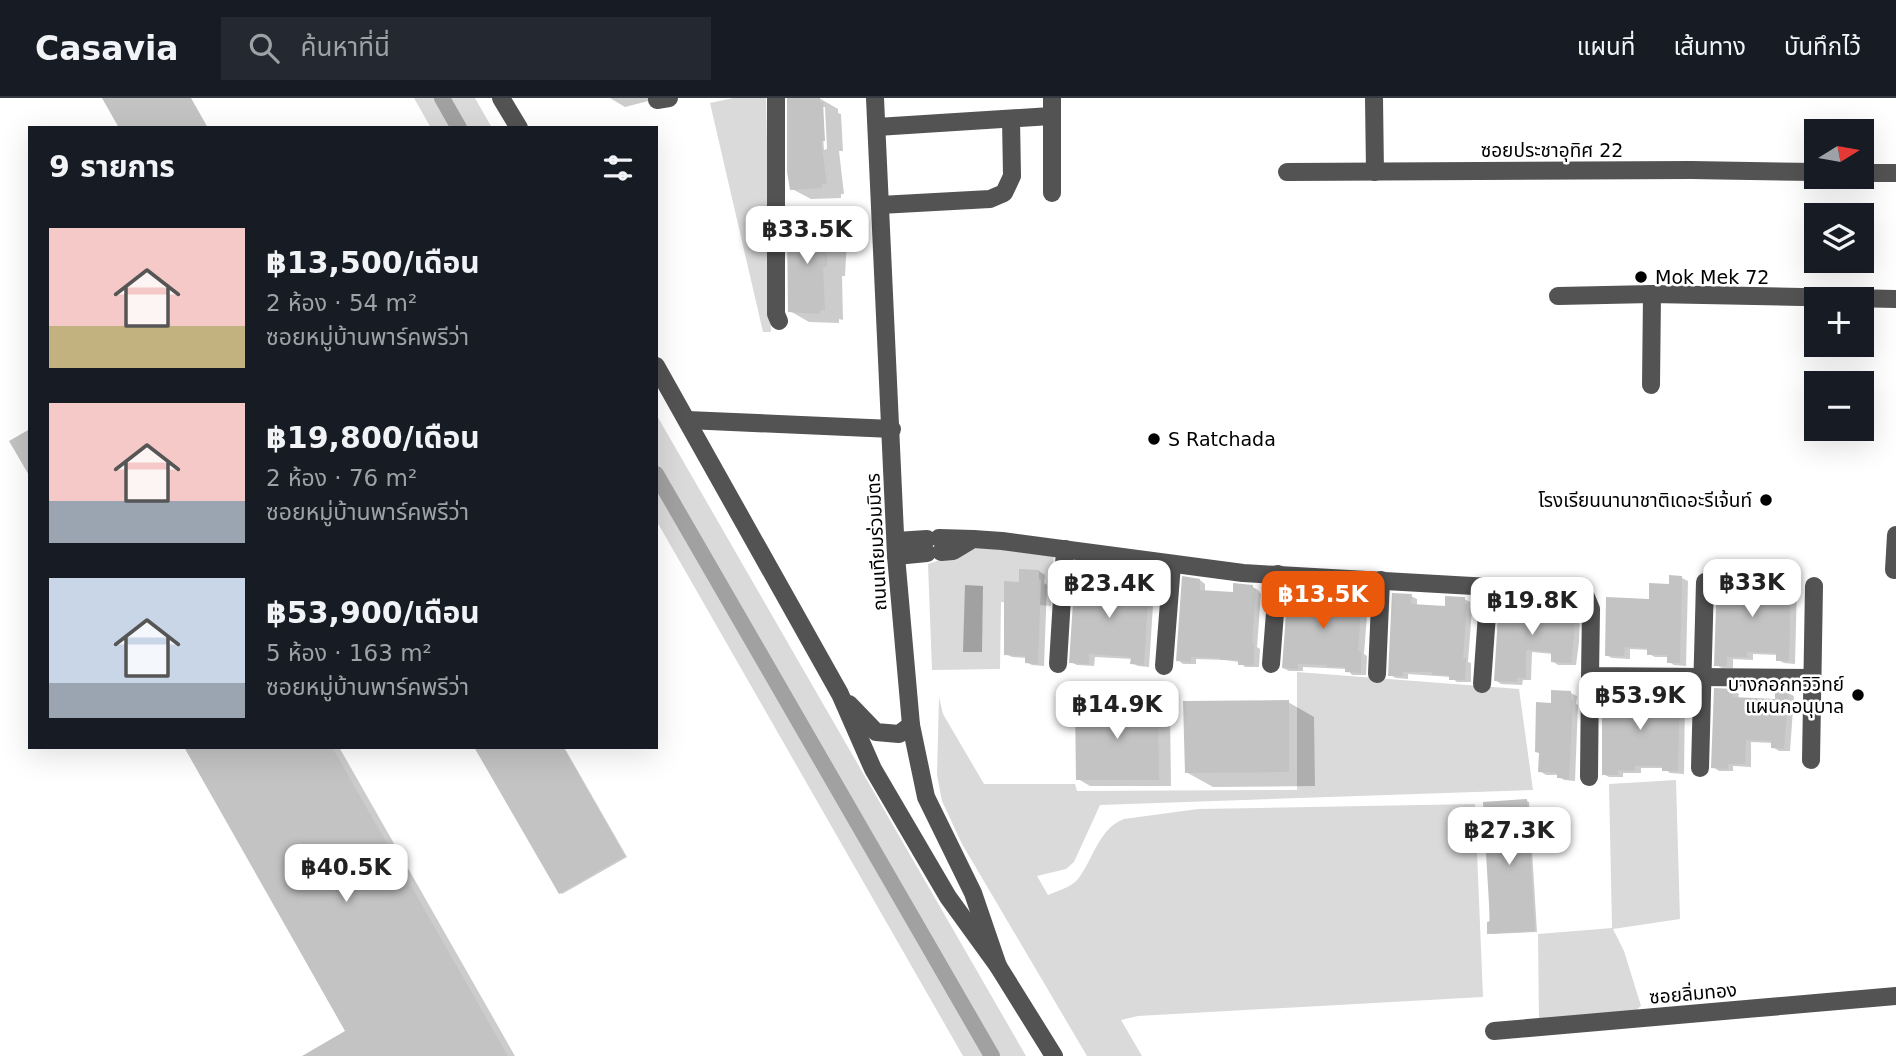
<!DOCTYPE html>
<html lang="th">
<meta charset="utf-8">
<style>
body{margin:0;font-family:"DejaVu Sans","Noto Sans Thai",sans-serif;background:#242831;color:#f1f3f6;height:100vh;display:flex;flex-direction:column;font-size:26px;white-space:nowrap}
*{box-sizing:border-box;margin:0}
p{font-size:23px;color:#9ea1a6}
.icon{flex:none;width:38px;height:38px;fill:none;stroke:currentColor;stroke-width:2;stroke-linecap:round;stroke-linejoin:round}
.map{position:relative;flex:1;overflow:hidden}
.panel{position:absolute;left:28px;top:28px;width:630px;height:623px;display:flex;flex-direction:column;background:#171b24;border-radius:0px;box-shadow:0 7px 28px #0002}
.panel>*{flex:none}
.needle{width:46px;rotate:79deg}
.controls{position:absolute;left:1804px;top:21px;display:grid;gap:14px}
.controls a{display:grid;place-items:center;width:70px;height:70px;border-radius:0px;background:#171b24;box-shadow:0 7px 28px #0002;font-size:35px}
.price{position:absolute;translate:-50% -60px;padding:0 16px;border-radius:14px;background:#fff;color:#222;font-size:23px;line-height:46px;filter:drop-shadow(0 2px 4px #0008)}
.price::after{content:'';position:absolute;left:50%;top:42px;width:21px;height:16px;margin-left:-10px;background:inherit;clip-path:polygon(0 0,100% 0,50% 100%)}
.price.on{background:#ea580c;color:#fff}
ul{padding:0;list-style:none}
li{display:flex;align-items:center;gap:21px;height:175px;padding:0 21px}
li span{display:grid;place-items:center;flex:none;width:196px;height:140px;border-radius:0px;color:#555}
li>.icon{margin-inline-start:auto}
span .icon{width:84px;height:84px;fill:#fffc;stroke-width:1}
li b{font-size:30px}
h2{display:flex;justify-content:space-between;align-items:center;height:84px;padding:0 21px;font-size:30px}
header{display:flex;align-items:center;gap:42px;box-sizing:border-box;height:98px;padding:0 35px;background:#171b24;border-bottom:2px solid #363941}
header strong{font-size:33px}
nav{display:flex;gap:38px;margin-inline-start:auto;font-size:24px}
.search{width:490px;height:63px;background:#242831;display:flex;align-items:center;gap:18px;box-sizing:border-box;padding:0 24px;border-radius:0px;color:#9ea1a6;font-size:26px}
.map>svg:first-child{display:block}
</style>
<header>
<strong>Casavia</strong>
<div class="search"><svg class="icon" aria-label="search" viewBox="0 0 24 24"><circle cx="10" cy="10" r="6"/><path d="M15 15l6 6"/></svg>ค้นหาที่นี่</div>
<nav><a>แผนที่</a><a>เส้นทาง</a><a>บันทึกไว้</a></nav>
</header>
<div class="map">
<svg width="1896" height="958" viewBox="0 0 1896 958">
<rect width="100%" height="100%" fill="#fff"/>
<!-- green -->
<g fill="#dadada">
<polygon points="414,0 475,0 492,30 431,30"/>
<polygon points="733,0 766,0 771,234 763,234 710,5"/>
<polygon points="656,316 1026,958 963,958 656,422"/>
<polygon points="977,450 1054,454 1051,508 1001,504 1000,571 932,572 928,466"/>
<path d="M1297,574L1519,591L1533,692L1100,707L1074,764L1066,771L1037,778L1048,797C1057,793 1072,789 1078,781C1093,762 1099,730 1124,721L1198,711L1475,706L1483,899L1138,918L1121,922L1142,958H1087L962,746L942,703L937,677L939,599L943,616L984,686H1075L1077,693L1297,692Z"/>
<polygon points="1676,682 1680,821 1613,831 1624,853 1641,908 1630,917 1539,923 1538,836 1612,830 1609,686"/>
</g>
<!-- water -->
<polygon fill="#a1a1a1" points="965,487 983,488 982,554 963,554"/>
<!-- shadow -->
<g fill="#0003" fill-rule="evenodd">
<polygon points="610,0 660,0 625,9"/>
<path d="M819,0L838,11V15L841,16L843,53H839L844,96H841V100L811,101L792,91ZM821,9H825L827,51L824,52Z"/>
<polygon points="825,126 844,137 844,141 847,142 845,178 842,178 843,222 839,221 839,225 809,224 790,213"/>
<polygon points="1039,473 1045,477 1044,485 1047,487 1044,568 1032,567 1026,564 1027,560 1012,559 1006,556"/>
<polygon points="1093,477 1099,480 1098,490 1128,492 1146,480 1152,483 1152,491 1154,492 1149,569 1138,568 1132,565 1132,561 1095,559 1094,568 1077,567 1071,564"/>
<polygon points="1682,480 1688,483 1686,568 1674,567 1669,564 1669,559 1655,559 1649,556 1649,552 1630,551 1630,561 1612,560 1606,557 1651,503"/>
<polygon points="1771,480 1797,487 1795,566 1784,565 1778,562 1778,557 1753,556 1753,562 1733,561 1733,570 1722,570 1716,567 1729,481 1735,484 1735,489 1760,490"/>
<polygon points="1200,482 1205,486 1205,494 1235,495 1253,489 1258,492 1261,496 1257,549 1260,551 1259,569 1245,569 1240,564 1224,562 1196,561 1196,566 1183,566 1178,562"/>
<polygon points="1306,492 1312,495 1312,501 1341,503 1360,495 1366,498 1368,504 1364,556 1367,558 1366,577 1352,577 1347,571 1303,569 1303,573 1289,573 1283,570"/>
<polygon points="1411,498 1417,501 1417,508 1446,510 1464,501 1470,504 1470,510 1472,511 1468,564 1471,565 1471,584 1457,584 1451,579 1408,576 1408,581 1396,580 1390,577"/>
<polygon points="1516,504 1522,507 1522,512 1555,514 1573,507 1578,510 1580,514 1579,544 1576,567 1558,567 1552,563 1553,556 1532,554 1531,582 1523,582 1522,587 1501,586 1495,582"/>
<polygon points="1733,592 1739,596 1738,601 1777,602 1788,595 1794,598 1790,653 1779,653 1773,649 1773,645 1751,644 1751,669 1733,668 1733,673 1719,673 1713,669"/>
<polygon points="1625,594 1630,597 1630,602 1668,603 1680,595 1685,599 1684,676 1670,675 1664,670 1641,670 1641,675 1623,675 1623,679 1609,679 1603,676"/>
<polygon points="1571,595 1577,598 1576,606 1578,607 1575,683 1564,682 1558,677 1546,677 1540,673 1553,607"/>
<polygon points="1288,604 1314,619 1315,688 1213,689 1186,674"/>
<polygon points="1157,605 1170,613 1171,688 1090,688 1078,681"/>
<polygon points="186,649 339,649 515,958 305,958 347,934"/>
<polygon points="476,649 564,649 627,759 562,796 560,795"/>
<polygon points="1527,703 1529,704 1537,834 1491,836 1489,835 1490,801"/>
</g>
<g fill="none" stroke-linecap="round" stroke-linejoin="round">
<!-- canal -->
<g stroke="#a1a1a1" stroke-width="16">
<polyline points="442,0 459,30"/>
<polyline points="656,376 992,958"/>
</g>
</g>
<!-- building -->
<g fill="#c3c3c3">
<polygon points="102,0 191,0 208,30 119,30"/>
<polygon points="787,0 820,0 820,4 823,4 825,43 821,43 827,86 822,86 822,90 790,92 787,74"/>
<polygon points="791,123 826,124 826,130 828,130 827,169 823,169 825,212 821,212 820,216 788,214 787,125"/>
<polygon points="30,331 30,379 9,343"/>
<polygon points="1019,471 1039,472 1039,481 1041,482 1038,566 1025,565 1025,558 1004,557 1004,483 1019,484"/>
<polygon points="1075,474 1094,475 1093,488 1126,490 1127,477 1147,478 1146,487 1149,487 1144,567 1130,566 1131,559 1089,556 1089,566 1069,565"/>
<polygon points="1669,477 1682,478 1680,565 1667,565 1667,557 1647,557 1647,550 1625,549 1624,558 1605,558 1606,499 1649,501 1649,485 1669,486"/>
<polygon points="1182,478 1200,481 1200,492 1233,494 1233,485 1253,487 1253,491 1256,491 1252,545 1254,545 1254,567 1238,567 1238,562 1220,562 1220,560 1191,559 1191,564 1176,563"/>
<polygon points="1717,478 1730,479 1730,487 1758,488 1758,478 1772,479 1772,482 1791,482 1789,563 1776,563 1776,555 1747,554 1747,559 1727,559 1727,568 1714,568"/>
<polygon points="1288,489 1307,490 1307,499 1340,501 1340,492 1360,493 1360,499 1362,499 1358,553 1361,553 1361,575 1345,574 1345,569 1327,569 1327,567 1298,566 1298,571 1282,570"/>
<polygon points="1392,495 1412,496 1411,506 1445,508 1445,498 1465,499 1465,506 1467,506 1463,560 1466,560 1465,582 1449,582 1449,577 1432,577 1432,574 1403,574 1403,578 1388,578"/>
<polygon points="1499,501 1517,502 1516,509 1553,512 1553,504 1573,505 1573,509 1575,509 1574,540 1571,565 1551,564 1551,554 1526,552 1526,580 1517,580 1517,584 1494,583"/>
<polygon points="1714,590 1733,591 1733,599 1775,601 1775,593 1789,593 1784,651 1771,650 1771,643 1746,642 1745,666 1728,666 1728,671 1711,670"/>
<polygon points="1606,591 1625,592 1625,600 1667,601 1667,593 1680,593 1678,673 1662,673 1662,668 1635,668 1635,673 1618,672 1618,677 1602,677 1602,621"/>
<polygon points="1551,592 1571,593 1571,602 1573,602 1569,681 1557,680 1557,675 1538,674 1539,655 1535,654 1536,604 1551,605"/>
<polygon points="1289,602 1289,674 1185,675 1183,603"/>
<polygon points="1075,604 1158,604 1159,682 1076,682"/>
<polygon points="184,649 332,649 508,958 302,958 345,933"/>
<polygon points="474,649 563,649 625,758 559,796"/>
<polygon points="1527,701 1535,833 1487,836 1487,824 1490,823 1483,704"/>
</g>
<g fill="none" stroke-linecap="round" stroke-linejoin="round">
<!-- minor -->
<g stroke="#535353" stroke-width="18">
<polyline points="501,0 519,30"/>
<polyline points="657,0 657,2 669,0"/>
<polyline points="776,0 776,216 779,223"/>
<polyline points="875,0 896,458 911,627 926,699 973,795 998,868"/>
<polyline points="1052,0 1052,95"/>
<polyline points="1374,0 1375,74"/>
<polyline points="877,29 1051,18"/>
<polyline points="1287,74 1691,72 1816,74"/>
<polyline points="1862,75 1896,75"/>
<polyline points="880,107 990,101 1004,95 1012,78 1011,21"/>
<polyline points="1558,198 1652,196 1896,201"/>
<polyline points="656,268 840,596 873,671 948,799 998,868 1054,958"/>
<polyline points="1651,287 1652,196"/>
<polyline points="687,322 892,331"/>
<polyline points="939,440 973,441 953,453 941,454"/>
<polyline points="973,441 1002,443 1243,475 1577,494 1586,499 1591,511 1590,578 1812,580"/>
<polyline points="896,443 927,441"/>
<polyline points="896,458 927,455"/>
<polyline points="1894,472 1896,437"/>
<polyline points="1058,566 1065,451"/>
<polyline points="1271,566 1278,476"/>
<polyline points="1164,568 1172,466"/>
<polyline points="1377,576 1381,482"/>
<polyline points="1482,586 1489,488"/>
<polyline points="849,606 876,634 899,636 911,627"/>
<polyline points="1811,662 1814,488"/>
<polyline points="1700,670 1705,484"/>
<polyline points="1589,679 1590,578"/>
<polyline points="1494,933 1896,898"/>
</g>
</g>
<!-- markers -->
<g fill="#000" stroke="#fff" stroke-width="2.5">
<circle cx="1641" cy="179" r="7"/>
<circle cx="1154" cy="341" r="7"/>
<circle cx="1766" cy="402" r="7"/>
<circle cx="1858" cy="597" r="7"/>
</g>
<g text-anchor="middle" stroke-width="5" stroke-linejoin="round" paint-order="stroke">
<!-- street labels -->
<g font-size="19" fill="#000" stroke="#fff">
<text x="1552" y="59">ซอยประชาอุทิศ 22</text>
<text transform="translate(876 444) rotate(-93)" y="7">ถนนเทียมร่วมมิตร</text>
<text transform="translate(1693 895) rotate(-5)" y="7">ซอยลิ่มทอง</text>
</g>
<!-- poi labels -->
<g font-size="19" fill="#000" stroke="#fff" text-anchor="start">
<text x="1655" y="186">Mok Mek 72</text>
<text x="1168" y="348">S Ratchada</text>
<text x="1752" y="409" text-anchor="end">โรงเรียนนานาชาติเดอะรีเจ้นท์</text>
<text x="1844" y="593" text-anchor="end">บางกอกทวิวิทย์<tspan x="1844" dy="22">แผนกอนุบาล</tspan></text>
</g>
</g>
</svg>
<div class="controls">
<a><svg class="needle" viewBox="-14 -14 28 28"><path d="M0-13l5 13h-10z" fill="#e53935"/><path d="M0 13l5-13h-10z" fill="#9ea1a6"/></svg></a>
<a><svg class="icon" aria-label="layers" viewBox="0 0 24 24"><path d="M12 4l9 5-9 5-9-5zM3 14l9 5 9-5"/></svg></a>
<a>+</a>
<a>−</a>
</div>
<b class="price" style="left:807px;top:168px">฿33.5K</b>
<b class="price" style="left:1752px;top:521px">฿33K</b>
<b class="price" style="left:1109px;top:522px">฿23.4K</b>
<b class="price on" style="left:1323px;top:533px">฿13.5K</b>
<b class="price" style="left:1532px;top:539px">฿19.8K</b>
<b class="price" style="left:1640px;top:634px">฿53.9K</b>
<b class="price" style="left:1117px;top:643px">฿14.9K</b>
<b class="price" style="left:1509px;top:769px">฿27.3K</b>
<b class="price" style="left:346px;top:806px">฿40.5K</b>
<section class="panel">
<h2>9 รายการ<svg class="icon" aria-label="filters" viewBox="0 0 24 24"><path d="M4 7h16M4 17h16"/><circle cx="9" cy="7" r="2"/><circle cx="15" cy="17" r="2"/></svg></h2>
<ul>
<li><span style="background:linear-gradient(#f6c9c9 70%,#c2b280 0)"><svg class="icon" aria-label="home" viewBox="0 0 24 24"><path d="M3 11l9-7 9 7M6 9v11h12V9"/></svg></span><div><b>฿13,500/เดือน</b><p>2 ห้อง · 54 m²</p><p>ซอยหมู่บ้านพาร์คพรีว่า</p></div></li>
<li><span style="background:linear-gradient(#f6c9c9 70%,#9aa5b1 0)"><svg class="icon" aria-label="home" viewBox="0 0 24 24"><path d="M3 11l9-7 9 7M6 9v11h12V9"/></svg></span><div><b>฿19,800/เดือน</b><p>2 ห้อง · 76 m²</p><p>ซอยหมู่บ้านพาร์คพรีว่า</p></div></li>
<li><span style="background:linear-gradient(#c9d6e8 75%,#9aa5b1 0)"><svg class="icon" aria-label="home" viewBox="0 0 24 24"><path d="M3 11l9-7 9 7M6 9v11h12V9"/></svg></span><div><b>฿53,900/เดือน</b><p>5 ห้อง · 163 m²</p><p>ซอยหมู่บ้านพาร์คพรีว่า</p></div></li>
</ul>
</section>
</div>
